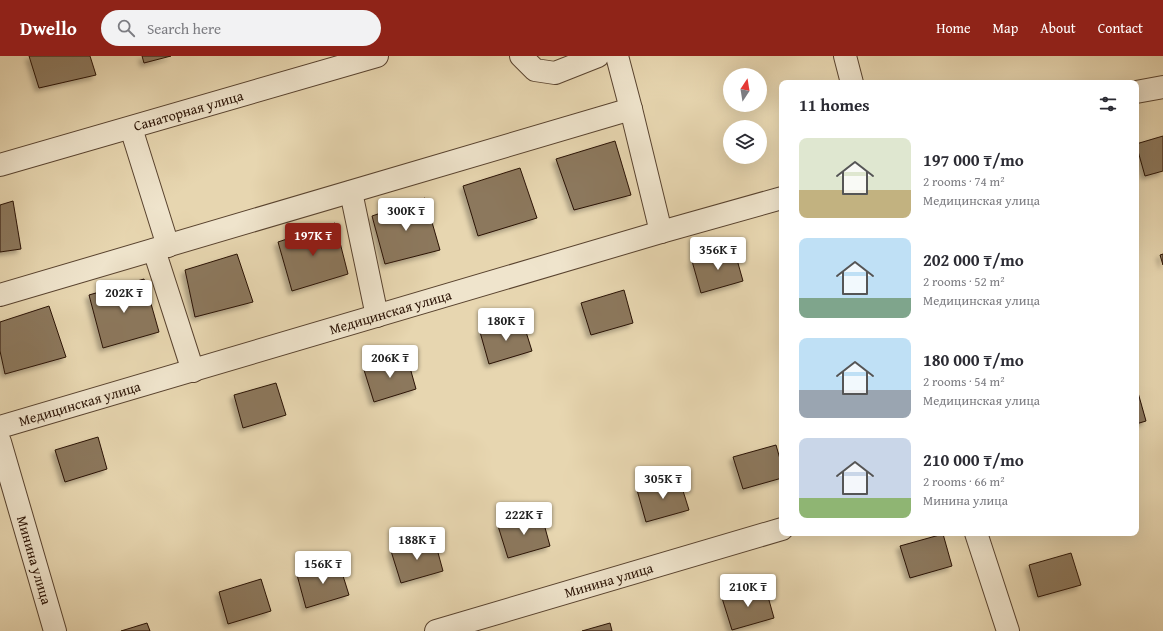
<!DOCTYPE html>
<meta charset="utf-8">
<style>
body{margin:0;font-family:"Gentium Book Plus",serif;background:#f2f2f3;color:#2b2b33;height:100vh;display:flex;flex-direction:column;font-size:15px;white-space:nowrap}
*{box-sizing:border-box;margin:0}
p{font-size:13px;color:#7c7c81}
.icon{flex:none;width:22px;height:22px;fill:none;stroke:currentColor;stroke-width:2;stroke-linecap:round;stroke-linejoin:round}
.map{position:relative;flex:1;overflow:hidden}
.sheet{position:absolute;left:779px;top:24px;width:360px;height:456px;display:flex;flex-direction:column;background:#fff;border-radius:8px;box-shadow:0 4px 16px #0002}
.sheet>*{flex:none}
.needle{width:26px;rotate:12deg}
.fabs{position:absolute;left:723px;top:12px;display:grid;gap:8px}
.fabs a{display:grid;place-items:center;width:44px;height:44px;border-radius:50%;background:#fff;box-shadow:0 4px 16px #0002;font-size:20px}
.price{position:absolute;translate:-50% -34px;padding:0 9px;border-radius:4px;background:#fff;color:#222;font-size:13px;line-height:26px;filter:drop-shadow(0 1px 2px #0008)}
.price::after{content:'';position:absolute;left:50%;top:24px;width:12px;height:9px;margin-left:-6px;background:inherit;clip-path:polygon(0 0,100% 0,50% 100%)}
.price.current{background:#8f2418;color:#fff}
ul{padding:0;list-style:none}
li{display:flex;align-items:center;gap:12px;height:100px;padding:0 20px}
li span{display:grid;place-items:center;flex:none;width:112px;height:80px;border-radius:8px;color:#555}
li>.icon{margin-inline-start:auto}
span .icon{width:48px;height:48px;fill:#fffc;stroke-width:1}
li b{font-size:17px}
h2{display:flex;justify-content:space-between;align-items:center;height:48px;padding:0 20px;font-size:17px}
header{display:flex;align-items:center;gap:24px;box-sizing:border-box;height:56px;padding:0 20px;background:#8f2418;color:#fff}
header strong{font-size:19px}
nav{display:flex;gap:22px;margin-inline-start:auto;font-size:14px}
.search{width:280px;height:36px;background:#f2f2f3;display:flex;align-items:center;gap:10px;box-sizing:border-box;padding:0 14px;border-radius:22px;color:#7c7c81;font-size:15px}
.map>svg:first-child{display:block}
</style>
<header>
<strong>Dwello</strong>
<div class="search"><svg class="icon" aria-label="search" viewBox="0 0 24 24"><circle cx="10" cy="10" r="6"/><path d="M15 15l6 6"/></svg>Search here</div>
<nav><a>Home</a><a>Map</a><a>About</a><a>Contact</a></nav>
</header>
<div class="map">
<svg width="1163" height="575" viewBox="0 0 1163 575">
<defs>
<filter id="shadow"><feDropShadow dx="-3.5" dy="3.5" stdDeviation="2" flood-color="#0004"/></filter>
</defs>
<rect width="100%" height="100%" fill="#e7d6b0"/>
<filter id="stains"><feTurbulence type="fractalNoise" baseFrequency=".005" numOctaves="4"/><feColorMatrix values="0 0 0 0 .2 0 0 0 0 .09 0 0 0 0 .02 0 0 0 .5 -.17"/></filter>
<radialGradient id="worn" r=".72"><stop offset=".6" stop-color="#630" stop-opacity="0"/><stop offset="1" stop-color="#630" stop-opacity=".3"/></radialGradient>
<!-- building -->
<g fill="#8c785d" stroke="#2a1204" filter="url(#shadow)">
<polygon points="29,0 90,0 96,19 39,32"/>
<polygon points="142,0 171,0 144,7"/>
<polygon points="1163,80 1163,115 1145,120 1136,88"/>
<polygon points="615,85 631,139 574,154 556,103"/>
<polygon points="520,112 537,162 478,180 463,130"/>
<polygon points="425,142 440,194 385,208 372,160"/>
<polygon points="13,145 21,193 0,196 0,149"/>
<polygon points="335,167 348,218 292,235 278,186"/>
<polygon points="734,193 743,225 701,237 692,205"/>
<polygon points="237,198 253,246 195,261 185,214"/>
<polygon points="1163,198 1163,209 1160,199"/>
<polygon points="144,223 159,276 103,292 89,239"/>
<polygon points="624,234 633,267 591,279 581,247"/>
<polygon points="49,250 66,301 5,318 0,295 0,266"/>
<polygon points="522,263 532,295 489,308 480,276"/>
<polygon points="407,301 416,333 374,346 364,314"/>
<polygon points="276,327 286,359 243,372 234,339"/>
<polygon points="1136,333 1137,333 1146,365 1136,368"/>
<polygon points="98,381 107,413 65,426 55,394"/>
<polygon points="776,389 782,410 782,422 743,433 733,401"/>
<polygon points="679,422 689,454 646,466 637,434"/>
<polygon points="541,457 550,490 508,502 498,470"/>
<polygon points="943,478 952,510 910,522 900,490"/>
<polygon points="434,482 443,515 401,527 391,495"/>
<polygon points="1071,497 1081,529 1038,541 1029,509"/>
<polygon points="339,507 349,539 306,552 297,519"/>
<polygon points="261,523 271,555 228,568 219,536"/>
<polygon points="765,530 774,562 732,574 722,542"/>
<polygon points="147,567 150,575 121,575"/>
<polygon points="610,567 612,575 582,575"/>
</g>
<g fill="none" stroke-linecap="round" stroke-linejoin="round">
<!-- minor casing -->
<g stroke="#59432f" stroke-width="24">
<g id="minor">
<polyline points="521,0 535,14 555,17 598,0"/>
<polyline points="617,0 631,53 661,176"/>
<polyline points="845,0 852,27"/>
<polyline points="1136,36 1163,31"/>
<polyline points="131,72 168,190"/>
<path id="s1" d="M0,109L377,0"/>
<polyline points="351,136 377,260"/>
<polyline points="154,194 193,315"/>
<polyline points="0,239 631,53"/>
<path id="s2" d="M0,371L661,176L782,142"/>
<path id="s3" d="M0,386L55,575"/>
<polyline points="976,477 1008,575"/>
<path id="s4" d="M436,575L782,473"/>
</g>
</g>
<!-- minor -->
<use href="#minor" stroke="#efe4cc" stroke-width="22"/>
</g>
<g text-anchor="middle" stroke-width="3" stroke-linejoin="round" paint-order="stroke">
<!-- street labels -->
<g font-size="14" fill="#2a1204" stroke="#efe4cc">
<text dy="5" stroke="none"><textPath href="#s1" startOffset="196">Санаторная улица</textPath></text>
<text dy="5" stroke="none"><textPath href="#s2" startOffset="407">Медицинская улица</textPath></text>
<text dy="5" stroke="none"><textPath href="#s2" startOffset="83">Медицинская улица</textPath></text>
<text dy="5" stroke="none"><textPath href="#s3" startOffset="123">Минина улица</textPath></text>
<text dy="5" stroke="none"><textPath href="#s4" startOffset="180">Минина улица</textPath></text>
</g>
</g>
<rect width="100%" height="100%" filter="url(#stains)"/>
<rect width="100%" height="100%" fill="url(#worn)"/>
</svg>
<div class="fabs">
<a><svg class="needle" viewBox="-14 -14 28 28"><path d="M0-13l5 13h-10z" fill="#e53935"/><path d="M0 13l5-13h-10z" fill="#7c7c81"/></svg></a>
<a><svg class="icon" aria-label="layers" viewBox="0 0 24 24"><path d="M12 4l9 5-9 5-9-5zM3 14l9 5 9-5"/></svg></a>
</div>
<b class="price" style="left:406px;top:176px">300K ₸</b>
<b class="price current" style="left:313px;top:201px">197K ₸</b>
<b class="price" style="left:718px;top:215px">356K ₸</b>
<b class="price" style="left:124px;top:258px">202K ₸</b>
<b class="price" style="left:506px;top:286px">180K ₸</b>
<b class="price" style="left:390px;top:323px">206K ₸</b>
<b class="price" style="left:663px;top:444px">305K ₸</b>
<b class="price" style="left:524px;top:480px">222K ₸</b>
<b class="price" style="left:417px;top:505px">188K ₸</b>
<b class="price" style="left:323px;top:529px">156K ₸</b>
<b class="price" style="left:748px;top:552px">210K ₸</b>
<section class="sheet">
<h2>11 homes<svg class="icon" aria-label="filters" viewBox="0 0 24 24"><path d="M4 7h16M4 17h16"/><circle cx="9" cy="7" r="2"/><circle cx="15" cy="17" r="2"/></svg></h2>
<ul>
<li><span style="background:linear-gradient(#dfe7d0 65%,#c2b280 0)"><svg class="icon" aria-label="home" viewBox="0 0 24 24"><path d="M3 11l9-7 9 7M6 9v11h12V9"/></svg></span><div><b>197 000 ₸/mo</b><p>2 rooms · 74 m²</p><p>Медицинская улица</p></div></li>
<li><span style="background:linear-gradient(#bfe0f5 75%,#7fa58c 0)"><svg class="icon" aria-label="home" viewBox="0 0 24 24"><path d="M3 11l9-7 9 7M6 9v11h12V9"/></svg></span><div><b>202 000 ₸/mo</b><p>2 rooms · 52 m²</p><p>Медицинская улица</p></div></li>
<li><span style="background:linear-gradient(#bfe0f5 65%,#9aa5b1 0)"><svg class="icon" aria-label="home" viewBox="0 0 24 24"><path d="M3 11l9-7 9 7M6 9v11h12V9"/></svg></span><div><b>180 000 ₸/mo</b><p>2 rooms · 54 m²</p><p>Медицинская улица</p></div></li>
<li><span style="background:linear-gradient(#c9d6e8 75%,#8fb573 0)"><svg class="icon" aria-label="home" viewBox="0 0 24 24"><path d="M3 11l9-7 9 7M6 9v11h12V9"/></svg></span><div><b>210 000 ₸/mo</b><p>2 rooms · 66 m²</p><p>Минина улица</p></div></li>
</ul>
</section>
</div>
